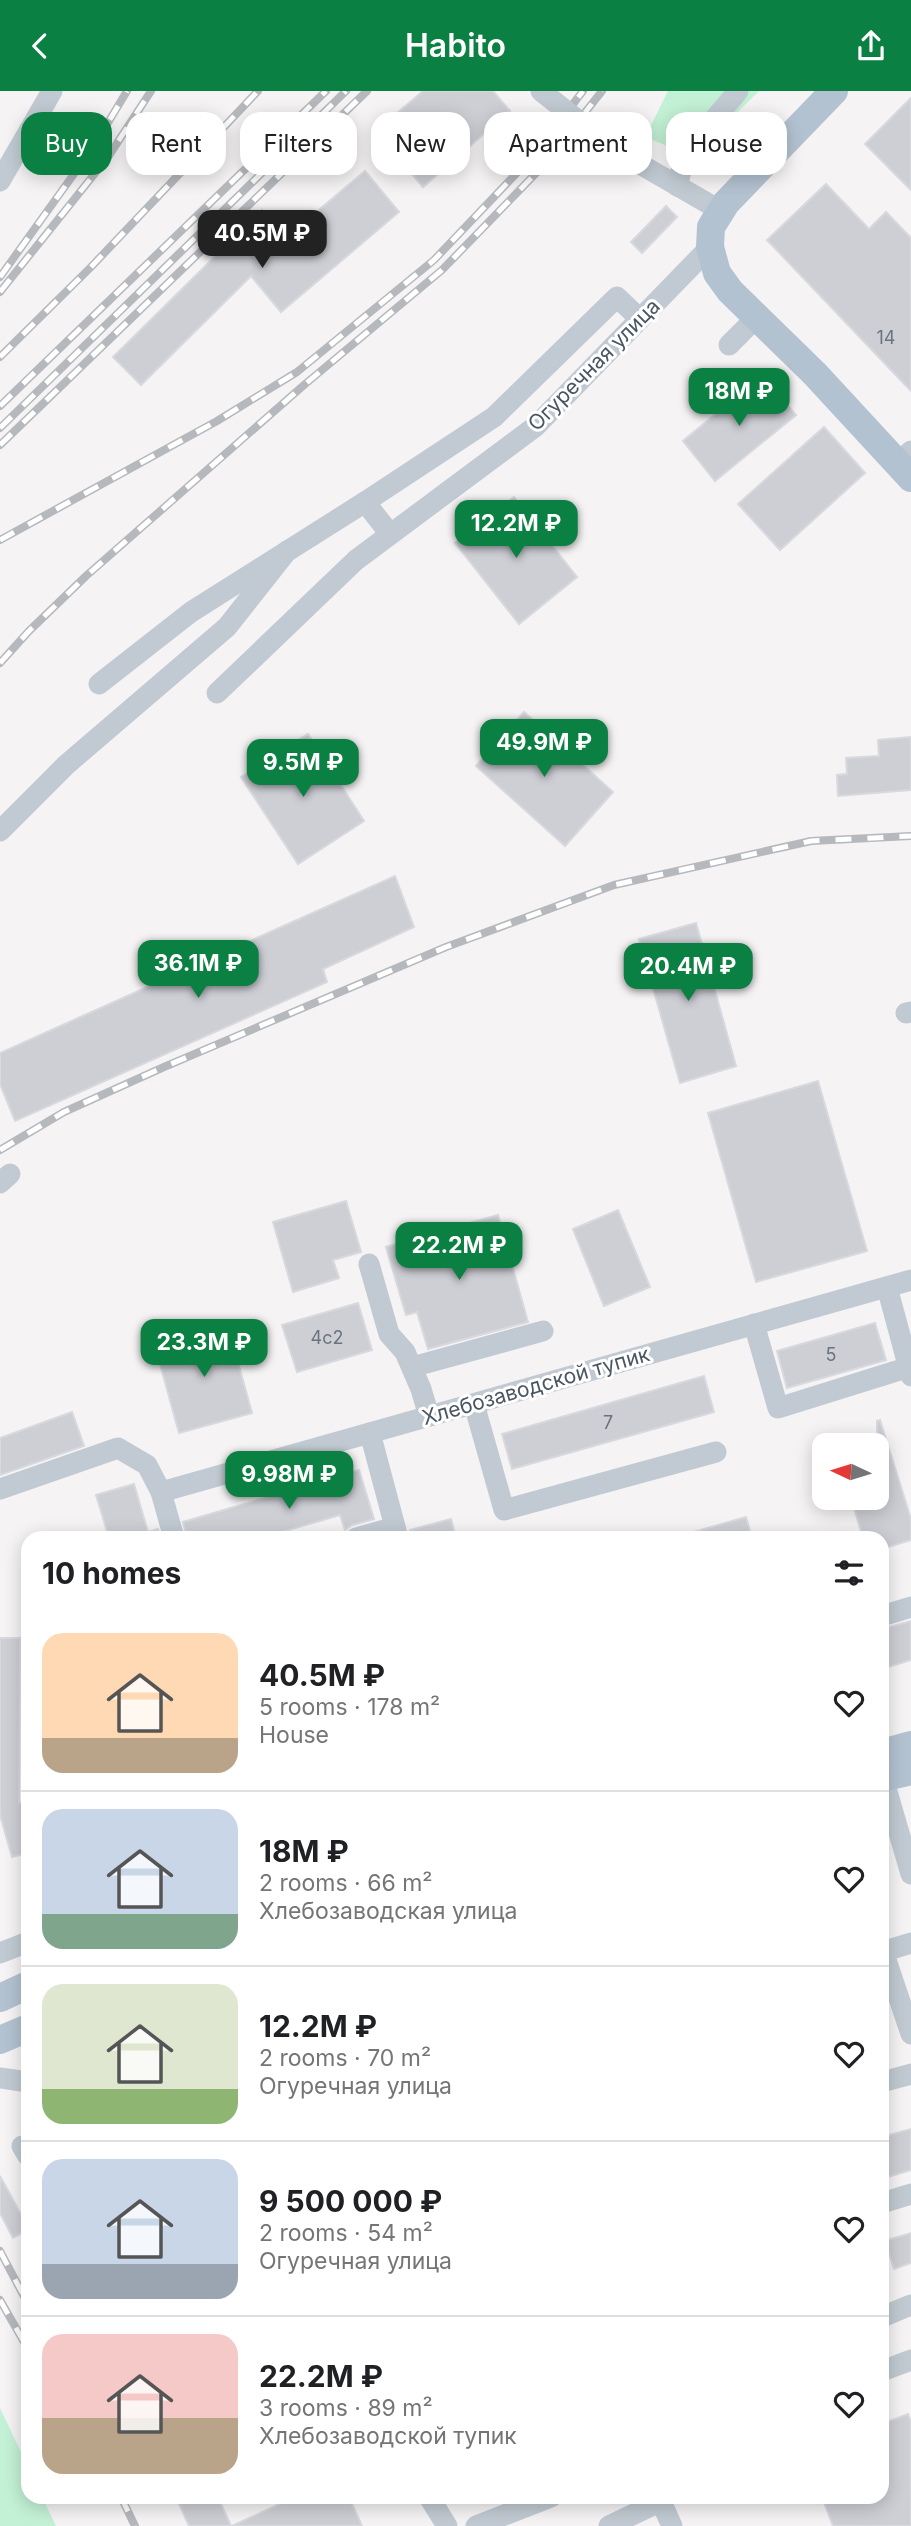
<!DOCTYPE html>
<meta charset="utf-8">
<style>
body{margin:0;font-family:Inter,sans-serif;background:#f2f2f2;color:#202124;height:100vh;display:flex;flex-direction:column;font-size:26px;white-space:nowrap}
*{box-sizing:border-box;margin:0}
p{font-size:23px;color:#757577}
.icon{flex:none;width:38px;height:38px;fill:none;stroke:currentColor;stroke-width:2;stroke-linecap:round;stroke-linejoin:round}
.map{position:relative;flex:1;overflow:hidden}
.drawer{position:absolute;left:21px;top:1440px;width:868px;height:973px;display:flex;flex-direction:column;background:#fff;border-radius:21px;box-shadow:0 4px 18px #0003}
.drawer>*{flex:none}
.top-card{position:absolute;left:21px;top:21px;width:870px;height:63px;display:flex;gap:14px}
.needle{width:46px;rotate:274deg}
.fabs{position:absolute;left:812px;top:1342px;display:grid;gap:14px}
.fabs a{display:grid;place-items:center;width:77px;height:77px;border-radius:14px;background:#fff;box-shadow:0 4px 18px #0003;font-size:35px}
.price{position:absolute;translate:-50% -60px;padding:0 16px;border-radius:14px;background:#0b8043;color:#fff;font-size:23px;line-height:46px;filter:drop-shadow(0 2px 4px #0008)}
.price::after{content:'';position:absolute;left:50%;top:42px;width:21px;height:16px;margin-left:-10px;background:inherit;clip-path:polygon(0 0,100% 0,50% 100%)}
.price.on{background:#222;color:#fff}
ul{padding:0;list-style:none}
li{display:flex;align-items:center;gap:21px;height:175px;padding:0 21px}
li+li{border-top:2px solid #e0e0e0}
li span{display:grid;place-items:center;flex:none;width:196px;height:140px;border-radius:21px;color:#555}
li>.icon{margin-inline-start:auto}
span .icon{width:84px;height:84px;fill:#fffc;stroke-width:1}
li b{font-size:30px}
h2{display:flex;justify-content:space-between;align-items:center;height:84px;padding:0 21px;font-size:30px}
.pill{padding:0 24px;border-radius:21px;background:#fff;box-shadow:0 4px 18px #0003;font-size:24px;line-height:63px}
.pill.on{background:#0b8043;color:#fff}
header{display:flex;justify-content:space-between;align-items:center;height:91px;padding:0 21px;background:#0b8043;color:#fff;font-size:32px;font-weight:600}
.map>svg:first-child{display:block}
</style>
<header><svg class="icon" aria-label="back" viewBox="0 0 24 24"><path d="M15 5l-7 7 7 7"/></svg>Habito<svg class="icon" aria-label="share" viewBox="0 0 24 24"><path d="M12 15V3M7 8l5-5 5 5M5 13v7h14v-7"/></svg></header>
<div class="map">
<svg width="911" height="2435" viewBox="0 0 911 2435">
<rect width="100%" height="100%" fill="#f5f3f3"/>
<!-- green -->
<g fill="#c3f1d5">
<polygon points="668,0 759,0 693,65 645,46"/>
<polygon points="0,2317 28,2376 28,2406 42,2406 56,2435 0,2435"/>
</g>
<!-- building -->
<g fill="#cdcfd5" stroke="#d7d9de" stroke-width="2">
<polygon points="423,0 493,0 510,20 423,96 389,56 387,58 374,42"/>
<polygon points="911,7 911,99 865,53"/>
<polygon points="365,80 399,121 281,221 251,185 141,294 113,266 262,119 288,145"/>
<polygon points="826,93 869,138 886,121 911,147 911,300 767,149"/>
<polygon points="666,115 677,126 642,162 631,151"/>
<polygon points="763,284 796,324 715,390 683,350"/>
<polygon points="824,336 865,382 780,459 738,413"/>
<polygon points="514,406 577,486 519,533 455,452"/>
<polygon points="524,621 613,701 565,755 476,675"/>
<polygon points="308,643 364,730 298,773 241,686"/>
<polygon points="911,646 911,699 838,705 837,684 847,683 846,667 879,665 878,649"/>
<polygon points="395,785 414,836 323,878 327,891 15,1030 0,993 0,962"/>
<polygon points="696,832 736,975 680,992 639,848"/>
<polygon points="818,990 867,1160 756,1191 708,1022"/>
<polygon points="346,1110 361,1161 333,1169 339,1187 293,1201 273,1131"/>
<polygon points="618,1119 650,1196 604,1215 573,1138"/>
<polygon points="498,1124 528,1231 428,1258 417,1221 406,1224 386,1156"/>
<polygon points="358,1212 372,1259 297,1281 282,1234"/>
<polygon points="875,1232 886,1269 787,1297 777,1260"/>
<polygon points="228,1235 252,1322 179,1342 155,1255"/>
<polygon points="704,1285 714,1321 512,1378 502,1343"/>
<polygon points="72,1321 84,1355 0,1384 0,1347"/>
<polygon points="880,1329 911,1428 911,1449 882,1458 882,1447 863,1447 851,1407 877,1407 877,1330"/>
<polygon points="359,1379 374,1428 352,1434 345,1439 340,1424 261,1447 187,1447 183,1431"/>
<polygon points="134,1393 148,1441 158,1438 160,1447 109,1447 96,1404"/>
<polygon points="746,1426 752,1447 688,1447 687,1443"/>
<polygon points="451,1428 456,1447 411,1447 410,1439"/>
<polygon points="911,1530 911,1569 882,1578 882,1538"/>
<polygon points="0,1547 20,1547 19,1712 28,1710 28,1762 12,1766 0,1724"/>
<polygon points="911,2038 911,2079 882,2088 882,2046"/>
<polygon points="0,2085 28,2136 28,2139 13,2147 0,2122"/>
<polygon points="911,2142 911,2172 894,2178 885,2150"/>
<polygon points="908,2323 911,2331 911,2435 833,2435 822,2406 882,2406 882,2333"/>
<polygon points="176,2406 218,2406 231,2435 189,2435"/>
<polygon points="295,2406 349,2406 362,2435 232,2435"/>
</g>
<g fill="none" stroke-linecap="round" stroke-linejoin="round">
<!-- minor -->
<g stroke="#c1cad2" stroke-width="21">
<polyline points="614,58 721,120"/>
<polyline points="0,90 52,0"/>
<polyline points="677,95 686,62 738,0"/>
<polyline points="729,254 757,226"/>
<polyline points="898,372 911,360"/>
<polyline points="390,443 365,411 494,326 617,206 640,228"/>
<polyline points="99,593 191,521 365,411"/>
<polyline points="217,602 356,469 536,335 710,156"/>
<polyline points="0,740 66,674 227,536 287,460"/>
<polyline points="906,922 911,921"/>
<polyline points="0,1092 10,1083"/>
<polyline points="369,1173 389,1243 405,1261 421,1298 429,1325"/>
<polyline points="887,1196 911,1285"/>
<polyline points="754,1233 778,1317 909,1276"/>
<polyline points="412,1276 543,1240"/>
<polyline points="474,1313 504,1419 716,1361"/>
<polyline points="370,1342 398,1447"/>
<polyline points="0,1398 118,1357 147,1374 161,1401 174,1447"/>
<polyline points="161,1401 911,1189"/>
<polyline points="356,1447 395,1436"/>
<polyline points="882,1525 911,1516"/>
<polyline points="883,1687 911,1783"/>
<polyline points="883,1860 911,1943"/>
<polyline points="882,1861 911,1852"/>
<polyline points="0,1862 28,1851"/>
<polyline points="0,1987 28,1991"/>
<polyline points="882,1991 911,1983"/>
<polyline points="22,2055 28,2065"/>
<polyline points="882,2112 911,2103"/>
<polyline points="882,2226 911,2214"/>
<polyline points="882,2280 911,2269"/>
<polyline points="429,2406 447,2435"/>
<polyline points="476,2435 551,2406"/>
<polyline points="609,2435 655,2413 659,2412 663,2415 672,2435"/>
</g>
<!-- major -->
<g stroke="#b3c2d1" stroke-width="28">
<polyline points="834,0 726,112 711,136 710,156 717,182 730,200 815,283 911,387"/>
<polyline points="882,1662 911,1654"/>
<polyline points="882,1687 911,1680"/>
<polyline points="0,1907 28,1894"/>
<polyline points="0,1949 28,1937"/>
</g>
<!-- rail casing -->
<g stroke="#b5b8bd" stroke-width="8">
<g id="rail">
<polyline points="0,186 94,55 127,0"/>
<polyline points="0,201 108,66 151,0"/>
<polyline points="0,266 91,176 258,0"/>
<polyline points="0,315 326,0"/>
<polyline points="0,337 346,0"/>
<polyline points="0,354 367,0"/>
<polyline points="0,449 217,330 297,281 434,169 531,67 583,0"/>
<polyline points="0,572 29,540 86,485 304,294 442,179 543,75 602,0"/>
<polyline points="0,1059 64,1021 164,976 446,856 614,794 811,750 911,745"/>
<polyline points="0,2160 28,2213"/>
<polyline points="0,2209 28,2258"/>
<polyline points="121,2406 135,2435"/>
</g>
</g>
<!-- rail -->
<use href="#rail" stroke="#fff" stroke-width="5" stroke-dasharray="16" stroke-linecap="butt"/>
<!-- minor-bridge -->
<polyline stroke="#c1cad2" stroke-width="21" points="541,0 614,58"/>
</g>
<g text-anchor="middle" stroke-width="6" stroke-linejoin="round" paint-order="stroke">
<!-- number labels -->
<g font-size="18" fill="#6b747e">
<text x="886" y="253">14</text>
<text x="327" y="1253">4с2</text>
<text x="831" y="1270">5</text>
<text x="608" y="1338">7</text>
</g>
<!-- street labels -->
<g font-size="21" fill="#4a5661" stroke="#fff">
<text transform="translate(594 274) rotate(-45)" y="7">Огуречная улица</text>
<text transform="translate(536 1295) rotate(-16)" y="7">Хлебозаводской тупик</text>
</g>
</g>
</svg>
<div class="fabs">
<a><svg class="needle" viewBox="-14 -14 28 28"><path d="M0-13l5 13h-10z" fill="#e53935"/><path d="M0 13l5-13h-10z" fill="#757577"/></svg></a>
</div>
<b class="price on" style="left:262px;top:179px">40.5M ₽</b>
<b class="price" style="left:739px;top:337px">18M ₽</b>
<b class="price" style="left:516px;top:469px">12.2M ₽</b>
<b class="price" style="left:544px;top:688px">49.9M ₽</b>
<b class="price" style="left:303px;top:708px">9.5M ₽</b>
<b class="price" style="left:198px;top:909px">36.1M ₽</b>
<b class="price" style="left:688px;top:912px">20.4M ₽</b>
<b class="price" style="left:459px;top:1191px">22.2M ₽</b>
<b class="price" style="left:204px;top:1288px">23.3M ₽</b>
<b class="price" style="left:289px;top:1420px">9.98M ₽</b>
<div class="top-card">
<a class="pill on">Buy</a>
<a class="pill">Rent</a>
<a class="pill">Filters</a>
<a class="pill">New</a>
<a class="pill">Apartment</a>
<a class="pill">House</a>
</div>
<section class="drawer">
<h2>10 homes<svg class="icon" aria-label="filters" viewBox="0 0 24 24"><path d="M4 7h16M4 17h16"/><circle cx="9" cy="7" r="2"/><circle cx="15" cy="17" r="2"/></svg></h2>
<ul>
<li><span style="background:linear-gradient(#ffd9b3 75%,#b9a48a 0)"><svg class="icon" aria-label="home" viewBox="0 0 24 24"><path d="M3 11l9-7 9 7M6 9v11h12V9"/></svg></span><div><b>40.5M ₽</b><p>5 rooms · 178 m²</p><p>House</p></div><svg class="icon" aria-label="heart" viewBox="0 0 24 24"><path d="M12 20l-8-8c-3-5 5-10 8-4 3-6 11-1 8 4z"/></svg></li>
<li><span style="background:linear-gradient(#c9d6e8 75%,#7fa58c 0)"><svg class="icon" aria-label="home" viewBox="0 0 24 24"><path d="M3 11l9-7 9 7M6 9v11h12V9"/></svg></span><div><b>18M ₽</b><p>2 rooms · 66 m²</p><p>Хлебозаводская улица</p></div><svg class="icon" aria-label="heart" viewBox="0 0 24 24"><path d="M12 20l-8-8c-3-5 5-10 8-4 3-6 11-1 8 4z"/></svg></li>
<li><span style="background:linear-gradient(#dfe7d0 75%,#8fb573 0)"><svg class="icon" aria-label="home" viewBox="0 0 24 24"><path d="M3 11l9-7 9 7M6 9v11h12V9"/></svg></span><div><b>12.2M ₽</b><p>2 rooms · 70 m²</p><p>Огуречная улица</p></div><svg class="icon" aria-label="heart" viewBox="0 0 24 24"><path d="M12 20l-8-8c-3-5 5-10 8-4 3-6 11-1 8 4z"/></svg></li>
<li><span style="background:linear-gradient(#c9d6e8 75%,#9aa5b1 0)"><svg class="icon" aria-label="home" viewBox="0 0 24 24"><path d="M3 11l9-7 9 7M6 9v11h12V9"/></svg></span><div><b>9 500 000 ₽</b><p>2 rooms · 54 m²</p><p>Огуречная улица</p></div><svg class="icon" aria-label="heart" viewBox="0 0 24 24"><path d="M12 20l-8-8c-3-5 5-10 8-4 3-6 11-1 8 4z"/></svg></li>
<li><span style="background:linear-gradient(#f6c9c9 60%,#b9a48a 0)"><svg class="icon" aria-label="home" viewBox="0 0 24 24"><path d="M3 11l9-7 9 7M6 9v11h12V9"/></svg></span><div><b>22.2M ₽</b><p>3 rooms · 89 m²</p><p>Хлебозаводской тупик</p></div><svg class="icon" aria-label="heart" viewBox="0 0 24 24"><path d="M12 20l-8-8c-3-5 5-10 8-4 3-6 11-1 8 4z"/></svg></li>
</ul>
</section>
</div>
